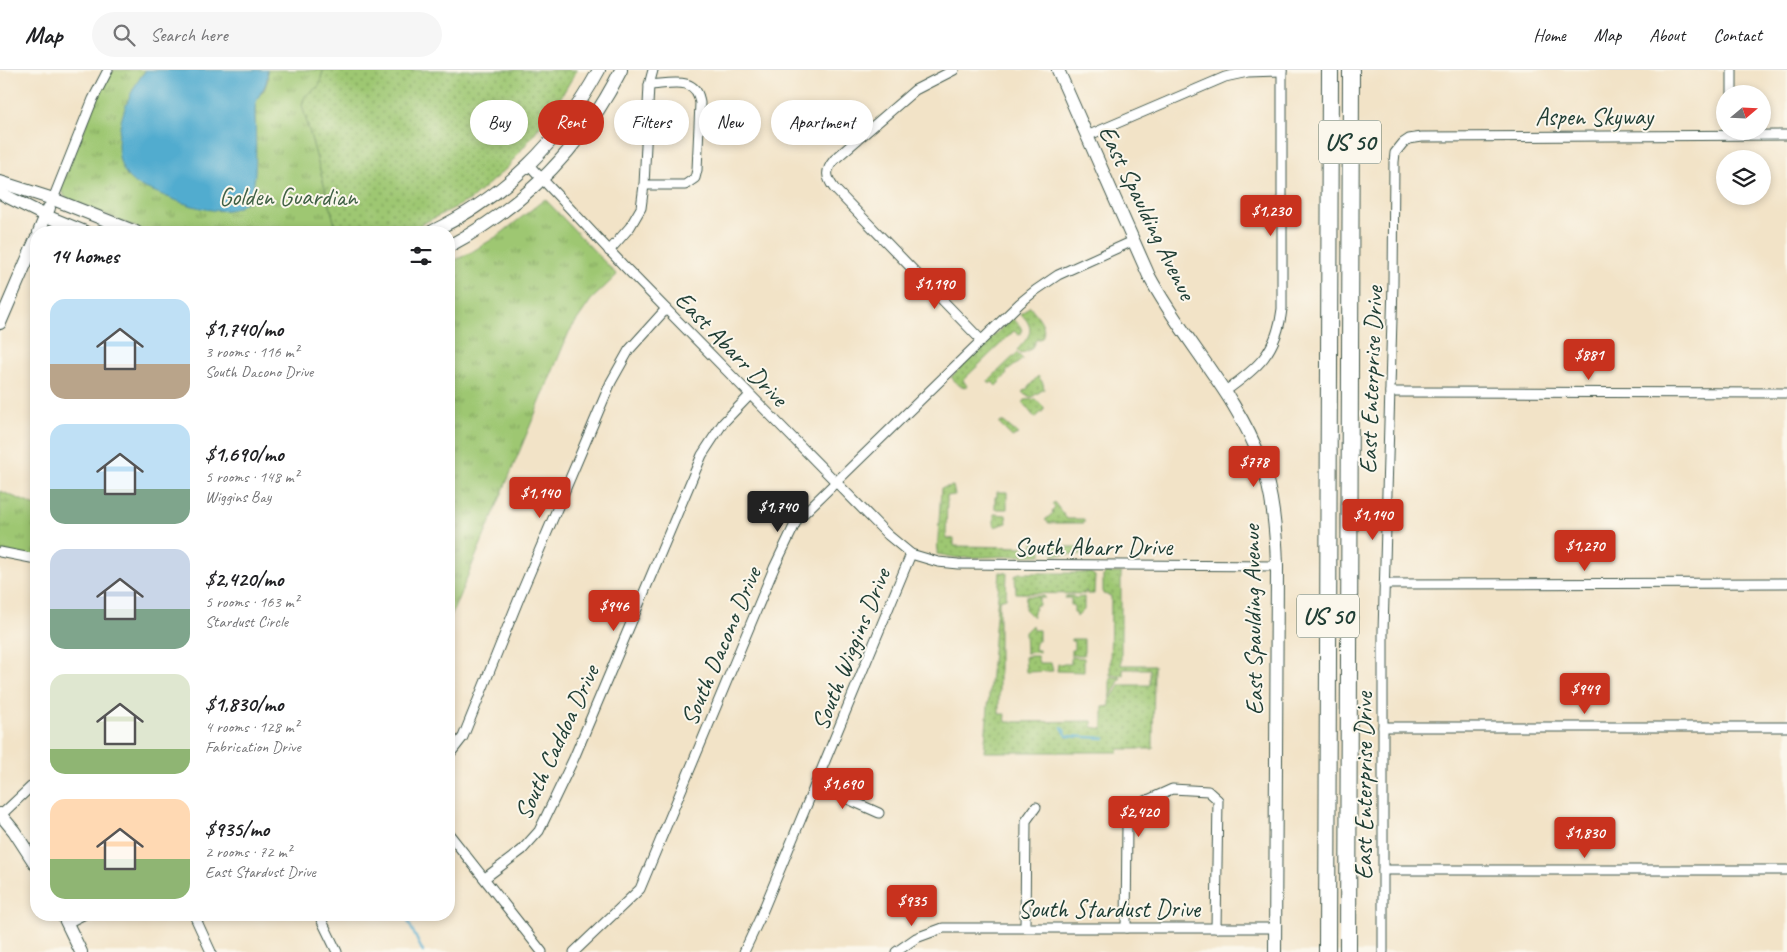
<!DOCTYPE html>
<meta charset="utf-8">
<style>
body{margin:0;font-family:Caveat,sans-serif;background:#f6f6f6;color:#202124;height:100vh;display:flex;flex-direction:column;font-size:19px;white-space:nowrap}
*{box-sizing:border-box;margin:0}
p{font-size:16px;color:#757577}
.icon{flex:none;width:28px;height:28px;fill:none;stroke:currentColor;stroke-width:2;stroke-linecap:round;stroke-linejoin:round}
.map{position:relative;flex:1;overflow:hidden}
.drawer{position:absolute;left:30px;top:156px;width:425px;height:695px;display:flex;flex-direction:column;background:#fff;border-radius:20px;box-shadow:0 2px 8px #0003}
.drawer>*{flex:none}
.top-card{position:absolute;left:470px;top:30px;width:475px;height:45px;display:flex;gap:10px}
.needle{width:32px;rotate:71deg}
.buttons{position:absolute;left:1716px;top:15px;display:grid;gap:10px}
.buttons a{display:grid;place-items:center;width:55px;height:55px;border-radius:50%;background:#fff;box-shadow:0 2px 8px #0003;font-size:25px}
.price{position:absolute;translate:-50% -42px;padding:0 11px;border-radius:5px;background:#c8321e;color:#fff;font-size:16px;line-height:32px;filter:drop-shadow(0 1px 2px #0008)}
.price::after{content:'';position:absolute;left:50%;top:30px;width:15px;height:11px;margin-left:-8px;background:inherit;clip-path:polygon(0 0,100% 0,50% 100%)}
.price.active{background:#222;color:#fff}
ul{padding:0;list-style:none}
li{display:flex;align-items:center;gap:15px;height:125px;padding:0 20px}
li span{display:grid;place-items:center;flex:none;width:140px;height:100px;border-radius:15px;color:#555}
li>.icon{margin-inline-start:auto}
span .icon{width:60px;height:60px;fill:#fffc;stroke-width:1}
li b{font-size:21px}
h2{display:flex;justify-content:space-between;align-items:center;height:60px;padding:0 20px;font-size:21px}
.pill{padding:0 18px;border-radius:22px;background:#fff;box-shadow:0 2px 8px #0003;font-size:18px;line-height:45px}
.pill.active{background:#c8321e;color:#fff}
header{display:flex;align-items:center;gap:30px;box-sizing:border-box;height:70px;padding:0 25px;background:#fff;border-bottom:1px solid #e0e0e0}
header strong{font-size:24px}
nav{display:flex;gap:28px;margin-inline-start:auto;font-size:18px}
.search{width:350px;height:45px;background:#f6f6f6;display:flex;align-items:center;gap:12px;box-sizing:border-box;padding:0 18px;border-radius:28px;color:#757577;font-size:19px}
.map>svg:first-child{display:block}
</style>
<header>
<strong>Map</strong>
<div class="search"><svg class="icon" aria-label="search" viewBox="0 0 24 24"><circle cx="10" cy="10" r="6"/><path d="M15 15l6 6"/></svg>Search here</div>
<nav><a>Home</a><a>Map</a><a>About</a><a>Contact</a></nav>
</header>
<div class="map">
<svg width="1787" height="882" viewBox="0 0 1787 882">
<defs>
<pattern id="grass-dots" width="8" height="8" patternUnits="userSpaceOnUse" patternTransform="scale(1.25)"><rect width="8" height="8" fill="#9ec772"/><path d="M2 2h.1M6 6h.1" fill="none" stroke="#80a35e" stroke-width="1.8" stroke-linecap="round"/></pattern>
<pattern id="park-tufts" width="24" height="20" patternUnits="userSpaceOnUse" patternTransform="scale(1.25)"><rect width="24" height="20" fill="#9ec772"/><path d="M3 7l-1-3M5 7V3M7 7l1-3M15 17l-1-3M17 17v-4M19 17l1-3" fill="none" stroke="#80a35e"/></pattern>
</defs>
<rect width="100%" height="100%" fill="#fbf7ec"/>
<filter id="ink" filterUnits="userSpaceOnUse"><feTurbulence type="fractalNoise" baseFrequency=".02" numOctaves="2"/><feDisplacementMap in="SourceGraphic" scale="10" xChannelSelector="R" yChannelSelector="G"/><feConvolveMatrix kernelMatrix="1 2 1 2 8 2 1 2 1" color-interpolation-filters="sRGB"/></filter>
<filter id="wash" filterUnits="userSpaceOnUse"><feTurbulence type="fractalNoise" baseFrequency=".0096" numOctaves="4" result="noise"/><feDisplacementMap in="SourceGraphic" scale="20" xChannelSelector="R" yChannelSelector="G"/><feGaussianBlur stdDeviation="1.12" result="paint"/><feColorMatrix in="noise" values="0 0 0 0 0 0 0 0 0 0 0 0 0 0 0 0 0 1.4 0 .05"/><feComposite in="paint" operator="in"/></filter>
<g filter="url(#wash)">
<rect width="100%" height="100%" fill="#f2e3c7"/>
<!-- grass -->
<g fill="url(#grass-dots)" stroke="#5e8253">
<polygon points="323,0 577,0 555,37 508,97 470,130 406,162 337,162 302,35 305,26 319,16"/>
<path d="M1030,236C1037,246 1048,255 1042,268L1036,270L1031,279L1021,284L1017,280C1030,266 1036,259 1021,244Z"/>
<path d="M1012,248C1017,253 1024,257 1021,264L1019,265L1014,261L963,310L967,316C960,319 956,312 951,307Z"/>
<polygon points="1017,283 1023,289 1006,302 1007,304 996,316 992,312 990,314 988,311"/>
<polygon points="1038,306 1043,313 1044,319 1032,327 1025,325 1022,322 1024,320 1025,321"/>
<polygon points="1035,329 1044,337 1044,340 1035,348 1023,333 1025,330"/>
<polygon points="1001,352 1004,352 1018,364 1012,367 999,354"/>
<polygon points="953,416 955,425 947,426 946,468 954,469 954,476 1032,477 1034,470 1041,476 1041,485 958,488 937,484 941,418"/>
<polygon points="1054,432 1067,449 1084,449 1084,453 1049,453 1045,450 1053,443 1052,441 1055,438 1052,434"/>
<polygon points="994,444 1006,445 1007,453 994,457"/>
<polygon points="1059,471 1061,471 1062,477 1086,477 1087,484 1053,485 1054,476"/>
<polygon points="1000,502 1007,503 1006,528 999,530 999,644 1005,644 1006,652 1092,651 1092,657 1103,659 1103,637 1110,636 1110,630 1120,615 1150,615 1150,599 1123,599 1123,605 1110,605 1111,526 1103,524 1103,506 1106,503 1121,503 1121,595 1154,595 1153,679 1119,679 1118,682 984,682"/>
<polygon points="1019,503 1091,503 1095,506 1094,524 1087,524 1086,520 1085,521 1085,524 1016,523 1015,506"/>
<polygon points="1026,526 1044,526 1045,528 1039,528 1039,535 1036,535 1033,547 1025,539"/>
<polygon points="1066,526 1073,526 1074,528 1084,527 1084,540 1077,547 1076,542 1074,542 1074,535 1071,535 1071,528 1065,528"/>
<polygon points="1032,555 1033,560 1039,560 1039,571 1036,571 1035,580 1039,580 1039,582 1026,583 1025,562"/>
<polygon points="1071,569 1084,569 1084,585 1071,585 1071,580 1074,580 1074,571 1071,571"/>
<polygon points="1027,586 1037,586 1039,593 1051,593 1053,601 1026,602 1025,587"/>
<polygon points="1071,587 1084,588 1084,602 1057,601 1058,594 1071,594"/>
<polygon points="1110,607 1121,607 1110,628"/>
</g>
<!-- park -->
<g fill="url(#park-tufts)" stroke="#5e8253">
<polygon points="114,0 146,0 140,7 233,139 242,135 250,126 255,98 255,31 265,18 268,9 267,0 323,0 319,16 305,26 302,35 337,162 147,162 65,127 60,118 104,12"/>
<polygon points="545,129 617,205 591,230 569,262 449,551 449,193 470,183 499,165"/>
<polygon points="0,421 36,436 36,489 0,482"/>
<polygon points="997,422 1007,422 1007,439 995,439 995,427 997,427"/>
</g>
<!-- water -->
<path fill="#51accf" stroke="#387482" d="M146,0H267C270,20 254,23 255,42C255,60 259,114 249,128C231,154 182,133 160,124C149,119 135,116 127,106C106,78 126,23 146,0Z"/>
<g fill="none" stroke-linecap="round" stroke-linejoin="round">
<!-- stream -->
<g stroke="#51accf" stroke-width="2.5">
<polyline points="1062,657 1067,666 1105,668"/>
<polyline points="405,845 423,882"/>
</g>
</g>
</g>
<g filter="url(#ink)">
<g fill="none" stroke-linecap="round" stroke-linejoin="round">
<!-- street casing -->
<g stroke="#3f564a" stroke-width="11">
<g id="street">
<path d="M954,0L915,20L834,90C825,101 826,107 834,118L981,270"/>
<polyline points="1732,0 1732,24"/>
<polyline points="1087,66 1225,7 1248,2 1282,1"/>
<polyline points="529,95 624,196 888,465 911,484 938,492 958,494 1277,496"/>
<path d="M644,115H685L695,108L697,100L700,33C697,5 670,14 649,15"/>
<polyline points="53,129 93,29 108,0"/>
<polyline points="609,181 630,157 641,138 644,115 649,15 653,0"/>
<path d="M1224,322C1258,298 1277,282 1282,239V0"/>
<polyline points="1390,322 1787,323"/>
<polyline points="0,482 36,489"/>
<polyline points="1384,514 1787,513"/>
<polyline points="1383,657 1787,657"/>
<polyline points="449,685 463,667 520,526 611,312 629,280 666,239"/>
<polyline points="816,715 879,743"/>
<polyline points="0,746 36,712"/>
<polyline points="449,764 542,882"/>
<polyline points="1383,800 1787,800"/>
<polyline points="485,808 522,780 539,761 574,688 702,385 723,353 750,325"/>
<polyline points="194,845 211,882"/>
<polyline points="319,845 337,882"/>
<polyline points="67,853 83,845"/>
<polyline points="1025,857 1026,751 1036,737"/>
<polyline points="1126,858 1127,755 1132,740 1143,732 1172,719 1208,721 1218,730 1216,858"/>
<polyline points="574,882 640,819 774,498 797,450 1020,233 1036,220 1058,205 1133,171"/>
<polyline points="744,882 759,850 911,484"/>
<polyline points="896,882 916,868 943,858 1275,858"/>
<polyline points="1383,882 1383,562 1393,213 1394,92 1395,83 1403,73 1409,69 1422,67 1787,65"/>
</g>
</g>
<!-- secondary casing -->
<g stroke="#3f564a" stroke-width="14">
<g id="secondary">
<path d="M1058,0L1149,206C1182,269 1237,324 1261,391C1273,425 1276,460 1277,496L1275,882"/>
<polyline points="0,112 53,129 136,162"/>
<polyline points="0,123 46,146 85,162"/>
<polyline points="39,162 49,138"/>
<path d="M431,162C506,126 559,73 599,0"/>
<path d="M449,176C526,135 582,78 621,0"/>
<polyline points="0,253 36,169"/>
<polyline points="0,744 14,761 36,795"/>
<polyline points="63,845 81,882"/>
</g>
</g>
<!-- highway casing -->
<g stroke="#3f564a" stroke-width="18">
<g id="highway">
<polyline points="1327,882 1330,0"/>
<polyline points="1348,882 1351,0"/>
</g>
</g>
<!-- street -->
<use href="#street" stroke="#fff" stroke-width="9"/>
<!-- secondary -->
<use href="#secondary" stroke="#fff" stroke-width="12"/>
<!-- highway -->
<use href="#highway" stroke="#fff" stroke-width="16"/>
</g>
</g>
<g text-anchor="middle" stroke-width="4" stroke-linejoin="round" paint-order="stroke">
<!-- shield labels -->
<g fill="#fbf7ec" stroke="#61756b" stroke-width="1">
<rect x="1319" y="50.5" width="62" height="43" rx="4"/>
<rect x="1297" y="524.5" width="62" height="43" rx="4"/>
</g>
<g font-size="24" font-weight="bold" fill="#1f3d34">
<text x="1350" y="80">US 50</text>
<text x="1328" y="554">US 50</text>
</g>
<!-- street labels -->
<g font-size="25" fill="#1f3d34" stroke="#fbf7ec">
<text x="1594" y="55">Aspen Skyway</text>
<text transform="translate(1148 142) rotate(64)" y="9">East Spaulding Avenue</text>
<text transform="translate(732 278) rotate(46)" y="9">East Abarr Drive</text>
<text transform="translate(1370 310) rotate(-88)" y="9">East Enterprise Drive</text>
<text x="1093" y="485">South Abarr Drive</text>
<text transform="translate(1252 550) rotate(-91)" y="9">East Spaulding Avenue</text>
<text transform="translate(720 576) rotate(-67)" y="9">South Dacono Drive</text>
<text transform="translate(850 579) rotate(-68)" y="9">South Wiggins Drive</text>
<text transform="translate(556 672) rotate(-65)" y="9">South Caddoa Drive</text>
<text transform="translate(1363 716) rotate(-90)" y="9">East Enterprise Drive</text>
<text x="1109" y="847">South Stardust Drive</text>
</g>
<!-- park labels -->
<g font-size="25" fill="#3f6044" stroke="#fbf7ec">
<text x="288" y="135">Golden Guardian</text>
</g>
</g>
</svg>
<div class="buttons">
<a><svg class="needle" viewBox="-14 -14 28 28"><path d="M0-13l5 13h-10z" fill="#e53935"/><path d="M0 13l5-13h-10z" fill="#757577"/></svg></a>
<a><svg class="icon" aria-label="layers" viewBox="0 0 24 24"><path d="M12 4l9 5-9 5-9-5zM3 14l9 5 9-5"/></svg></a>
</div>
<b class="price" style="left:1271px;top:167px">$1,230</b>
<b class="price" style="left:935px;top:240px">$1,190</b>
<b class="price" style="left:1589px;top:311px">$881</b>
<b class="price" style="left:1254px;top:418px">$778</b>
<b class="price" style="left:540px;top:449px">$1,140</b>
<b class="price active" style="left:778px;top:463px">$1,740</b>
<b class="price" style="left:1373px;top:471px">$1,140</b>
<b class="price" style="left:1585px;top:502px">$1,270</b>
<b class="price" style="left:614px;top:562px">$946</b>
<b class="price" style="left:1585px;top:645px">$949</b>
<b class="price" style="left:843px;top:740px">$1,690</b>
<b class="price" style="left:1139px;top:768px">$2,420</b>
<b class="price" style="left:1585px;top:789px">$1,830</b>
<b class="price" style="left:912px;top:857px">$935</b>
<div class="top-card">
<a class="pill">Buy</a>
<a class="pill active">Rent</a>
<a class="pill">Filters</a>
<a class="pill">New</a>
<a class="pill">Apartment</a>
</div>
<section class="drawer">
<h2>14 homes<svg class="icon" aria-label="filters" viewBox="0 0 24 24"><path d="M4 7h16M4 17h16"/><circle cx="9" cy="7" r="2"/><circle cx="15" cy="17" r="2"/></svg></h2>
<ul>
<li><span style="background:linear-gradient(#bfe0f5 65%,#b9a48a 0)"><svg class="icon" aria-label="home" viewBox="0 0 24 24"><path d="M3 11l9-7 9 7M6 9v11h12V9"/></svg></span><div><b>$1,740/mo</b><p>3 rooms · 116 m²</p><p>South Dacono Drive</p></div></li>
<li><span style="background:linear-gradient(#bfe0f5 65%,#7fa58c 0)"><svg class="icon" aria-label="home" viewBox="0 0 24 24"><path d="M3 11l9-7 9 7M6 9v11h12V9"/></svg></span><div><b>$1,690/mo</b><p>5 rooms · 148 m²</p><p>Wiggins Bay</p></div></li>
<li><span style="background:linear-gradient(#c9d6e8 60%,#7fa58c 0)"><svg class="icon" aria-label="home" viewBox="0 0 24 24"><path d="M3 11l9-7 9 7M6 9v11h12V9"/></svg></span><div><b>$2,420/mo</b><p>5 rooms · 163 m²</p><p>Stardust Circle</p></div></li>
<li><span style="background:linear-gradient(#dfe7d0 75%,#8fb573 0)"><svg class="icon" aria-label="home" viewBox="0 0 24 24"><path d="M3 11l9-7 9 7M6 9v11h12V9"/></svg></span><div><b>$1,830/mo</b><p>4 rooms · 128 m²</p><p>Fabrication Drive</p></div></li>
<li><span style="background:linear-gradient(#ffd9b3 60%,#8fb573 0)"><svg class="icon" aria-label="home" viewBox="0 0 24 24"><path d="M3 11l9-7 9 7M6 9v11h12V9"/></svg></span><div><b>$935/mo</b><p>2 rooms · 72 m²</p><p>East Stardust Drive</p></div></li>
</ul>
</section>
</div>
